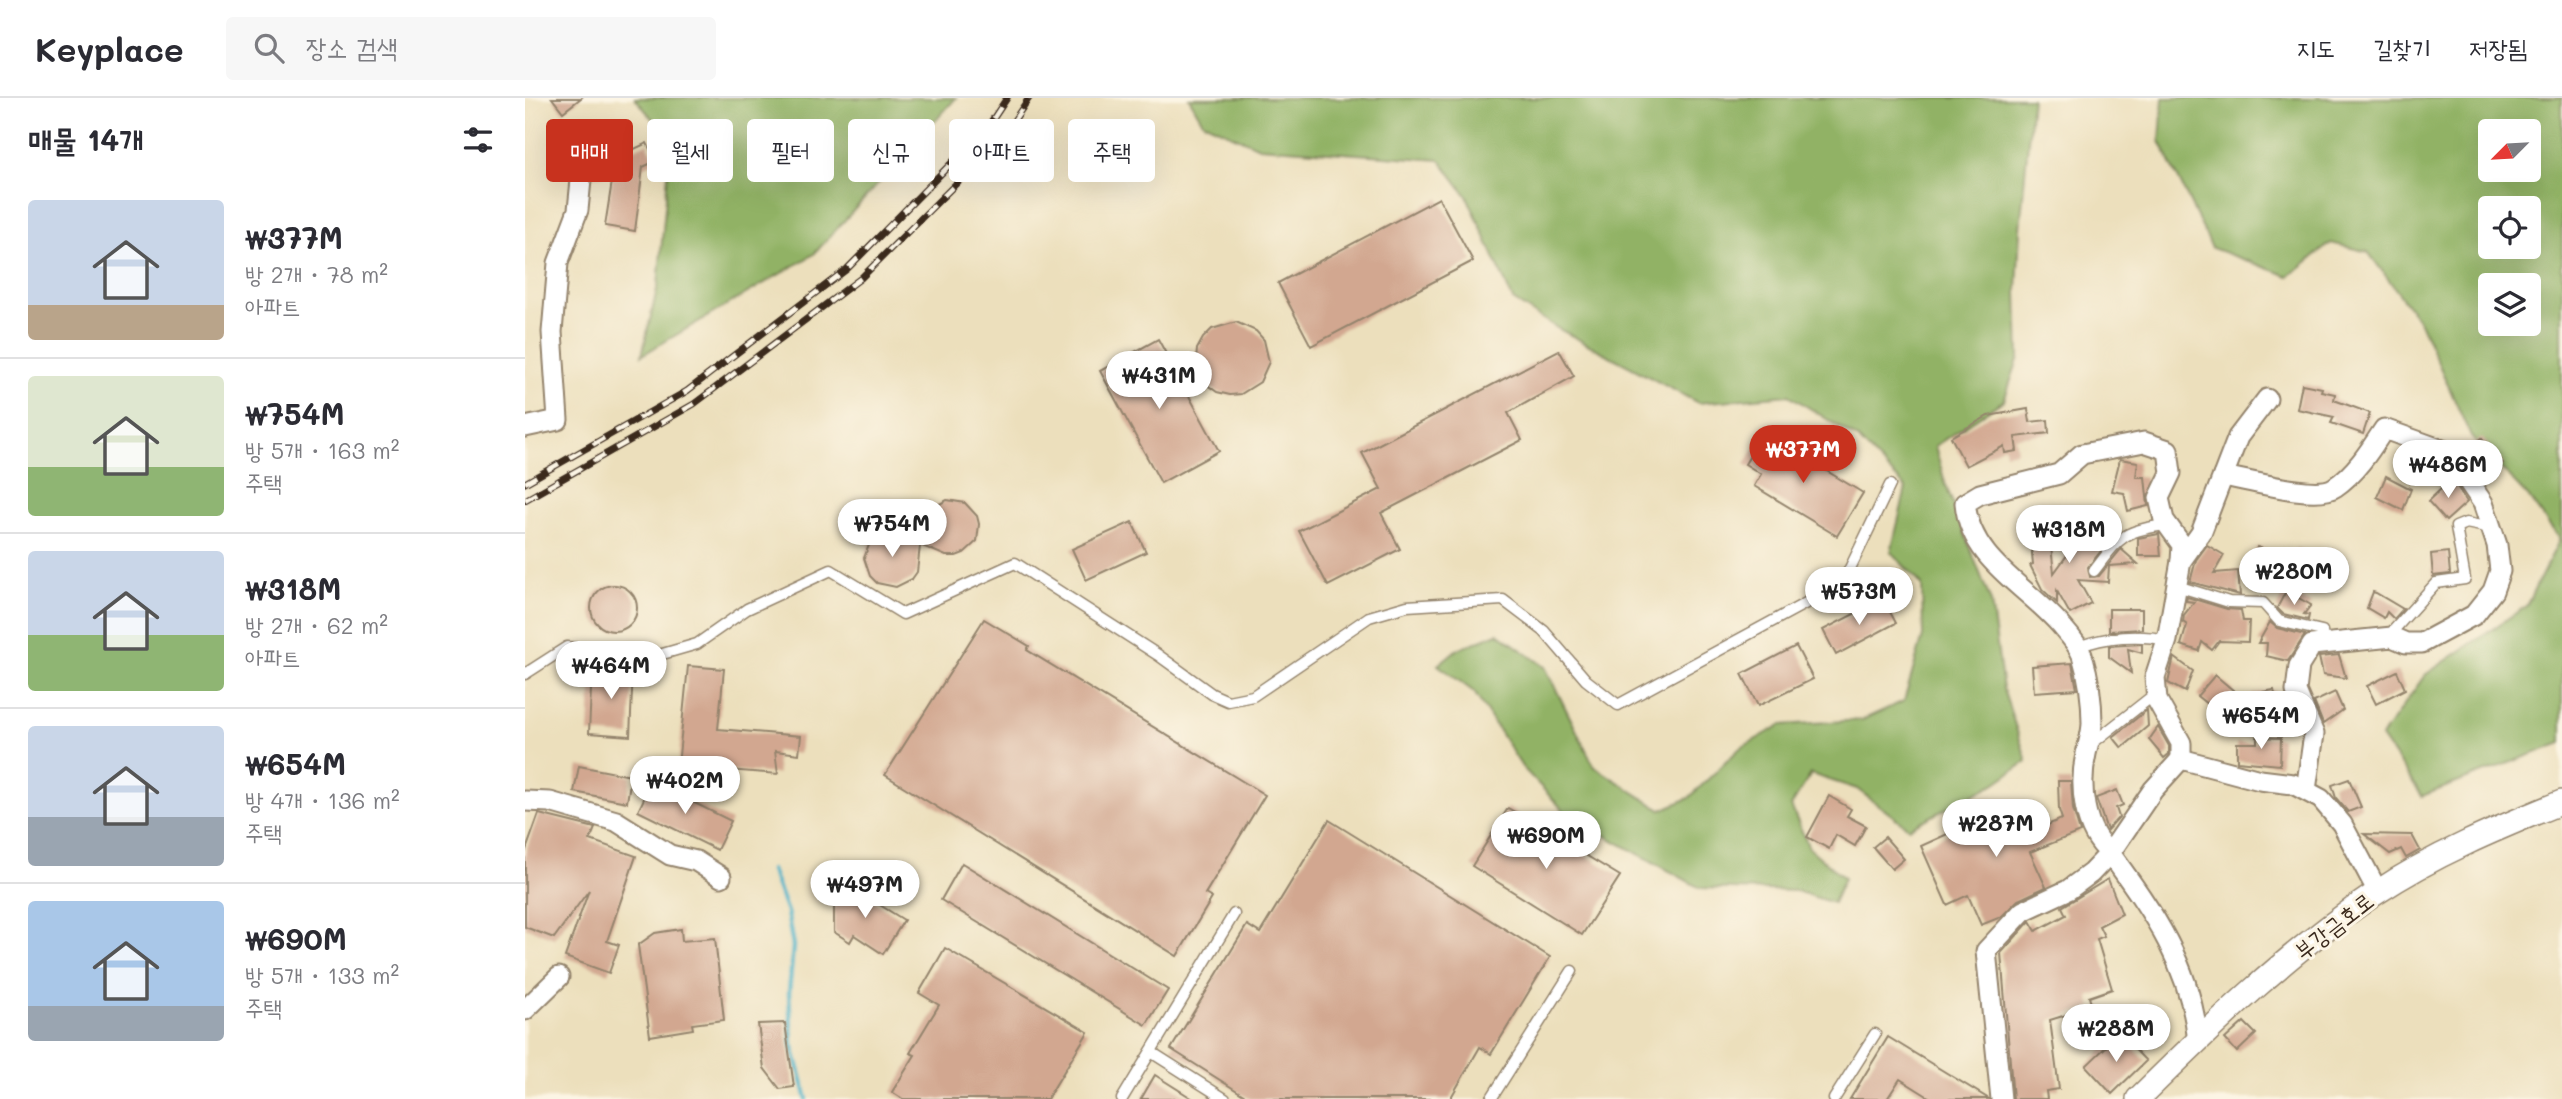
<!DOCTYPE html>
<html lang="ko">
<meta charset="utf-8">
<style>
body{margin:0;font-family:Mali,"Poor Story",sans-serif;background:#f7f7f7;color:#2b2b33;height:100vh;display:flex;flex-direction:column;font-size:26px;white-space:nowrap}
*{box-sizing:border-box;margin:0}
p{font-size:23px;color:#7c7c81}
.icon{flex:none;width:38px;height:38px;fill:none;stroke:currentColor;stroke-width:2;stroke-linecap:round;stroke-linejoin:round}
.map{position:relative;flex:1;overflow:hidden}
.side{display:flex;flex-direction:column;background:#fff;width:525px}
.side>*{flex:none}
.guide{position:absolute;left:21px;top:21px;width:665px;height:63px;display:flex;gap:14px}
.needle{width:46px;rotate:246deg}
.controls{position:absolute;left:1953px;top:21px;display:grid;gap:14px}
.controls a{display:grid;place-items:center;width:63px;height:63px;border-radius:7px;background:#fff;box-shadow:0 7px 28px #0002;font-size:35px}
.price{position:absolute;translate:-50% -60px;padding:0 16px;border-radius:24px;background:#fff;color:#222;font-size:23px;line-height:46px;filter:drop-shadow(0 2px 4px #0008)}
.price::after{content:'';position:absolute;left:50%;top:42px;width:21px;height:16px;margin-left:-10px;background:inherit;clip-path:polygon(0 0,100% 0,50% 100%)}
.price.selected{background:#c8321e;color:#fff}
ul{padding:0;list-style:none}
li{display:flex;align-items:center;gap:21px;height:175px;padding:0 28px}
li+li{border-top:2px solid #e1e1e2}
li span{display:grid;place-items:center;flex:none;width:196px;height:140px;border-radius:7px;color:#555}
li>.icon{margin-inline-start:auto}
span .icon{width:84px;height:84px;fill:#fffc;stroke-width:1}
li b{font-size:30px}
h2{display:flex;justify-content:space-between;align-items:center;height:84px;padding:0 28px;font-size:30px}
.chip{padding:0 24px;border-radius:7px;background:#fff;box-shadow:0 7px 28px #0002;font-size:24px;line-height:63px}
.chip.selected{background:#c8321e;color:#fff}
header{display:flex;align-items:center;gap:42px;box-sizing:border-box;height:98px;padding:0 35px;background:#fff;border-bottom:2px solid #e1e1e2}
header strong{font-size:33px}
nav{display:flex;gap:38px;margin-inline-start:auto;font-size:24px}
.search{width:490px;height:63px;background:#f7f7f7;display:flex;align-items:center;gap:18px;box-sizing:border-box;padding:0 24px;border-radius:7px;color:#7c7c81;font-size:26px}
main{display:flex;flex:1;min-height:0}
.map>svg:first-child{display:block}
</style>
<header>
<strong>Keyplace</strong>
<div class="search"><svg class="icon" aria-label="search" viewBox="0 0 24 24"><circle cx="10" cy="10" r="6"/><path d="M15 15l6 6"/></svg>장소 검색</div>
<nav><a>지도</a><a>길찾기</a><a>저장됨</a></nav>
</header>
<main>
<section class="side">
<h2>매물 14개<svg class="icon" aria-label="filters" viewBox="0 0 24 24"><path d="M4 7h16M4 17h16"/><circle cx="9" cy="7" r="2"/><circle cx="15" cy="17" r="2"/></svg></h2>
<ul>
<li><span style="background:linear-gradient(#c9d6e8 75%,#b9a48a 0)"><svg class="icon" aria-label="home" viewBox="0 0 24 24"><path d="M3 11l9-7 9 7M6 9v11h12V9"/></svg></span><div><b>₩377M</b><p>방 2개 · 78 m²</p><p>아파트</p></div></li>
<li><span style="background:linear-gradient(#dfe7d0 65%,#8fb573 0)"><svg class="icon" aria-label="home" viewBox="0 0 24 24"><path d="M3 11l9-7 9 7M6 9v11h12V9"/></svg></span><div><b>₩754M</b><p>방 5개 · 163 m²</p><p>주택</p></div></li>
<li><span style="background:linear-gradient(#c9d6e8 60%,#8fb573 0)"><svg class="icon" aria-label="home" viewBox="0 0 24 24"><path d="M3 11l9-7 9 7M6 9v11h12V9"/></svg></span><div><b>₩318M</b><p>방 2개 · 62 m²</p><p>아파트</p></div></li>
<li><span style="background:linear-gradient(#c9d6e8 65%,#9aa5b1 0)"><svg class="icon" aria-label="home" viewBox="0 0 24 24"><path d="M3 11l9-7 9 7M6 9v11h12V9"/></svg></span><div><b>₩654M</b><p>방 4개 · 136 m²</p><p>주택</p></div></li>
<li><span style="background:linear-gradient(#a9c7e8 75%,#9aa5b1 0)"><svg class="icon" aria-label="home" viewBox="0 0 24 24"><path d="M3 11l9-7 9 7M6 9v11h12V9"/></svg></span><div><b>₩690M</b><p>방 5개 · 133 m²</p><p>주택</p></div></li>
</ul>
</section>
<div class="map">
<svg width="2037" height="1001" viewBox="0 0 2037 1001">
<rect width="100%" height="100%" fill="#fcf5e5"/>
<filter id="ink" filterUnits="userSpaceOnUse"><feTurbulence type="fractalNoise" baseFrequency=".0143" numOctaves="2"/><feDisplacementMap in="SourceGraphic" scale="14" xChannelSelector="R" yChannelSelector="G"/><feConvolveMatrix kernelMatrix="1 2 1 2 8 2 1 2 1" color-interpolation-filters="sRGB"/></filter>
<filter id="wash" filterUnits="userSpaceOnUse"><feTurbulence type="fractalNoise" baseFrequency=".00686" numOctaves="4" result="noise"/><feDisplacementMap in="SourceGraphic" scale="28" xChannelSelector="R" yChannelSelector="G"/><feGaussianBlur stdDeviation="1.57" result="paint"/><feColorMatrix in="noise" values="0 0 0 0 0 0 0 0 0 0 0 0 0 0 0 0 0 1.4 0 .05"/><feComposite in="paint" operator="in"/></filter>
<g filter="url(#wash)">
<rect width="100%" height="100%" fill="#ecdfbc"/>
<!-- forest -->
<g fill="#91b265" stroke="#666e42" stroke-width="2" fill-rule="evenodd">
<polygon points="110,0 431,0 289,156 117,257 133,187 146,43"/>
<polygon points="664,0 1507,0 1495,131 1492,193 1494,259 1479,302 1410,348 1420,385 1466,504 1478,591 1502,663 1471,685 1384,730 1332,691 1286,676 1266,708 1284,750 1319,780 1308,805 1271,793 1175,790 1043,717 997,669 949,594 913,567 931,552 973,535 1020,569 1069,668 1136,712 1164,700 1214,651 1256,627 1337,622 1379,603 1398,538 1397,487 1366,454 1381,390 1333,341 1264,297 1173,305 1032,230 988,202 942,98 915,62 734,49 678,24"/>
<path d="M1638,0H2037V645L1897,698L1856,639L1900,577L2001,508L2035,441L2003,399L1946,339L1895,224L1843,154L1806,145L1764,178L1687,150L1635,43ZM1965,33H2004V72H1965ZM1965,110H2004V149H1965ZM1965,187H2004V226H1965Z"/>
</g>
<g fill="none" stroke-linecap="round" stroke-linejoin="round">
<!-- stream -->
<polyline stroke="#47b0c6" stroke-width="4.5" points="246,772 262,814 268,848 264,895 267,945 282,1001"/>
</g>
<g id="blocks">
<!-- building -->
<g fill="#d2a790">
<polygon points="27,0 56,0 38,14"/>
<polygon points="102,36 103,54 122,45 131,63 118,69 110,133 80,128 88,77 68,78 67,62 39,62 38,38"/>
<polygon points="914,100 948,163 786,248 753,185"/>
<polygon points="711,224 731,233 739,242 744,264 735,284 716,296 705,297 692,294 670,278 672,251 678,240 687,231"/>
<polygon points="633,241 694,353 636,385 575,273"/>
<polygon points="1034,252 1049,278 983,315 997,342 856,415 875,451 803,488 774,433 856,391 837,355"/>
<polygon points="1777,286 1797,290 1796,293 1810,296 1809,302 1845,315 1838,336 1806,325 1809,319 1772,311"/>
<polygon points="1503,311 1505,324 1523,322 1524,335 1490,339 1492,353 1480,355 1479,348 1441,368 1426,339 1463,318"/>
<polygon points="1239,335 1338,395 1312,438 1229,388 1236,376 1220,366"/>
<polygon points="1957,340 1978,365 1957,382 1939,355"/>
<polygon points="1595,361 1613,364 1611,379 1620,379 1623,408 1603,413 1599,395 1587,393"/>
<polygon points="1861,378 1886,391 1878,412 1852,399"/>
<polygon points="1927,381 1942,404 1921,423 1903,403"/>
<polygon points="422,402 440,405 452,418 454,426 452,443 439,455 431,458 421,458 395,447 400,420 405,411"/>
<polygon points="1523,422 1529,475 1559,434 1566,434 1575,441 1579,437 1585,442 1563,469 1565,479 1574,478 1596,451 1613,466 1584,468 1583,484 1553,482 1566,505 1545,516 1532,493 1532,505 1517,491 1505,467 1508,466 1504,424"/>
<polygon points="607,424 621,454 561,482 547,451"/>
<polygon points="363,433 381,436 395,448 392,474 387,481 371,489 352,485 345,478 339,460 346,442"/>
<polygon points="1634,436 1636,458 1613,458 1613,440"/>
<polygon points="1682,447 1699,457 1689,475 1713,473 1715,497 1665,484 1671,462"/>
<polygon points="1732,449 1753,456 1743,487 1722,481"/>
<polygon points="1772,450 1797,467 1786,482 1762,465"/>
<polygon points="1923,454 1925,476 1908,478 1906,456"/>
<circle cx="89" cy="510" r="23"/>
<polygon points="1761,493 1786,507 1779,516 1784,517 1783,522 1758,516 1752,510"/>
<polygon points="1848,494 1851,495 1878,511 1869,521 1862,514 1859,520 1842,510"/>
<polygon points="1662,499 1702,511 1716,512 1718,523 1724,523 1723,544 1694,543 1687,552 1677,544 1674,553 1656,547 1662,527 1658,524 1659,517 1669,504 1661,503"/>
<polygon points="1358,501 1371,525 1311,557 1298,532"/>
<polygon points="1584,511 1617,511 1617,531 1584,533"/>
<polygon points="459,521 504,548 502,552 740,697 680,796 687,800 652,858 360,677"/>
<polygon points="1745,524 1752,530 1780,537 1763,563 1741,558 1742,545 1733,545"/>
<polygon points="1617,546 1617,555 1603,551 1606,575 1584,559 1584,548"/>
<polygon points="1271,548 1288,581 1233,608 1217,576"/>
<polygon points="1814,557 1821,580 1798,577 1794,559"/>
<polygon points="1649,559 1668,573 1660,594 1643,585"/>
<polygon points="1547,565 1552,591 1509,594 1507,568"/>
<polygon points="163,568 199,571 193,631 276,638 274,656 250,653 253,676 153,668"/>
<polygon points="67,569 108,571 105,638 64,635"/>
<polygon points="1872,573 1880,591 1851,606 1842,588"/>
<polygon points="1690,577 1709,593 1692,614 1672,598"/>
<polygon points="1749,592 1753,609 1730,613 1727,596"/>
<polygon points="1810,594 1818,612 1798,626 1789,604"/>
<polygon points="1622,612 1623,628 1597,650 1588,639"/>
<polygon points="1633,629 1644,648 1644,656 1639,660 1624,642"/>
<polygon points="1732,639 1756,640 1755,667 1712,663 1712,645 1732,645"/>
<polygon points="54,668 106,678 102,704 49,694"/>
<polygon points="1824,681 1836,709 1823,714 1811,700 1807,687"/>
<polygon points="1533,683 1546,683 1548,711 1555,734 1505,754 1521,789 1493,802 1476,819 1456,827 1443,797 1422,807 1396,748 1451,723 1453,727 1487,712 1498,737 1537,721 1534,712"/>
<polygon points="127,684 206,723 192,752 113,713"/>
<polygon points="1592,692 1598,707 1591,710 1594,719 1582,732 1571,700"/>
<polygon points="1304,698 1326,711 1322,718 1341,728 1330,748 1311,737 1304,751 1282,739"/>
<polygon points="983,710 1095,778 1057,837 947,768"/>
<polygon points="14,716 70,730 65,742 111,758 82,843 94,847 84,875 40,859 64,792 29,840 0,829 0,755"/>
<polygon points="804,722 1025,859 966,956 955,949 925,1001 725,1001 646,951 722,827 735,835"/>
<polygon points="1839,736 1887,737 1895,752 1881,760 1876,751 1865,756"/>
<polygon points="1360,739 1379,761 1367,771 1348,749"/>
<polygon points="437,765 643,892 621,927 416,802"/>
<polygon points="1583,781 1597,816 1574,828 1579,838 1572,841 1587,891 1564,899 1567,909 1525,922 1534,991 1521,993 1522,1001 1488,1001 1476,855 1505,823 1511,833 1541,817 1537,809"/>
<polygon points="321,786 379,822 358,856 329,837 325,844 309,834 309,807"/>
<polygon points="156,831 157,843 190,840 199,922 167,926 168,931 125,938 113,847 130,835"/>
<polygon points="420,850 563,934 522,1001 378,1001 367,994 390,957 385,955 414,907 394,895"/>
<polygon points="1719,924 1731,936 1712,954 1700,941"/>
<polygon points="260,925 269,989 255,991 239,970 233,926"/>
<polygon points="1597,938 1621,963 1587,996 1561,968 1587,943 1591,944"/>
<polygon points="1363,939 1464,1001 1407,1001 1375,981 1362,1001 1325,1001"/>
<polygon points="630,977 668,1001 616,1001"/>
</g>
</g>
</g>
<g filter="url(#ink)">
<use href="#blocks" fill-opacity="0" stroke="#94846d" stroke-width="2"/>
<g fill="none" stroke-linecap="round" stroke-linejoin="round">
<!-- service casing -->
<g stroke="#94846d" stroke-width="13">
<g id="service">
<path d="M1569,473C1595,439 1598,432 1642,427"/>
<polyline points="1652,488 1704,504 1738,505 1754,523 1797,533 1798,545"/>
<polyline points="1867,539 1867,534 1911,485 1940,481 1931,429 1941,425 1966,430"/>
<path d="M1554,549C1579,538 1615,536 1642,542"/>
<polyline points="0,576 42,549 127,559 172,546 222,511 306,472 378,516 490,465 633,557 687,596 703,603 728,598 844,519 882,508 978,502 1019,533 1061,582 1093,607 1318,485 1365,387"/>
<polyline points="1565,647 1630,596"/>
<polyline points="626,954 700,1001"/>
<polyline points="597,1001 709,816"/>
<polyline points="966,1001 1047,873"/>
<polyline points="1309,1001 1350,936"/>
</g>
</g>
<!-- minor casing -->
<g stroke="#94846d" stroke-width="23">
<g id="minor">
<polyline points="0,329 33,322 27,234 33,165 53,112 56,82"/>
<path d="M1698,378C1722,382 1792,402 1810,389C1831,375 1846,351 1859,331L1923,354L1958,405L1972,447L1975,473L1968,493L1949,517L1897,545H1881L1867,539L1787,547L1774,568L1771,593L1789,636L1781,692"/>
<path d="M1656,463L1657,447L1639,422L1634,400L1646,375L1643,352L1619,344L1557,356L1534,376L1455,396L1440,405C1446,465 1505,489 1539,531C1546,539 1553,547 1557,557C1564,580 1567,601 1567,625C1567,635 1563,646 1561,656C1554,688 1558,732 1585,755C1628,814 1666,868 1673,944"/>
<polyline points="1656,661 1656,645 1632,602 1630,579 1642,542 1656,463 1676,435 1713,339 1742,301"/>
<polyline points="0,703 25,704 91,723 145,757 171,763 196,779"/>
<polyline points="0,912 34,879"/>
<polyline points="1476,1001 1461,853 1498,813 1543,792 1566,775 1585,755 1628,692 1656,661 1735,682 1768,686 1796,701 1817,726 1853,794"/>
</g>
</g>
<!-- tertiary casing -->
<g stroke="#94846d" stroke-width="26">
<path id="tertiary" d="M1613,1001C1687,928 1764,853 1851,795C1908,757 1973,730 2037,704"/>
</g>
<!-- service -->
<use href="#service" stroke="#fff" stroke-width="10"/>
<!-- minor -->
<use href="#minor" stroke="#fff" stroke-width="19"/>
<!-- tertiary -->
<use href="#tertiary" stroke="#fff" stroke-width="23"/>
<!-- rail casing -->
<g stroke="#3b2a1e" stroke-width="7">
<g id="rail">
<polyline points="0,385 162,293 322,171 464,27 482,0"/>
<polyline points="0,402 169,306 336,180 478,39 504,0"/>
</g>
</g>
<!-- rail -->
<use href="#rail" stroke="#fcf5e5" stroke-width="4.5" stroke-dasharray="13" stroke-linecap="butt"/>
</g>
</g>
<g text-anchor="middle" stroke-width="6" stroke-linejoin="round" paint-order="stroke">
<!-- street labels -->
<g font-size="23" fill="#3b2a1e" stroke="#fcf5e5">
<text transform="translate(1809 828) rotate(-38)" y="8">부강금호로</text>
</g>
</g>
</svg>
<div class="controls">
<a><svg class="needle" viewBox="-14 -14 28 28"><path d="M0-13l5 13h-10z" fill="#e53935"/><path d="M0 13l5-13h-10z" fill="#7c7c81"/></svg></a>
<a><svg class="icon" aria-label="locate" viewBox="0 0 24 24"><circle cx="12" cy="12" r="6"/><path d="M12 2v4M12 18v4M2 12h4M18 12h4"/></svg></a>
<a><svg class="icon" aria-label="layers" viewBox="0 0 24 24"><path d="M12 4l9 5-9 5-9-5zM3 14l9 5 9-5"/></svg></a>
</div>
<b class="price" style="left:634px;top:313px">₩431M</b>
<b class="price selected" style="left:1278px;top:387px">₩377M</b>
<b class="price" style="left:1923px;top:402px">₩486M</b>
<b class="price" style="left:367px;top:461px">₩754M</b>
<b class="price" style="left:1544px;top:467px">₩318M</b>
<b class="price" style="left:1769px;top:509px">₩280M</b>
<b class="price" style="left:1334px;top:529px">₩573M</b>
<b class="price" style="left:86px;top:603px">₩464M</b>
<b class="price" style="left:1736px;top:653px">₩654M</b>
<b class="price" style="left:160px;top:718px">₩402M</b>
<b class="price" style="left:1471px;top:761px">₩287M</b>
<b class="price" style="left:1021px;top:773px">₩690M</b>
<b class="price" style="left:340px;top:822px">₩497M</b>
<b class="price" style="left:1591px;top:966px">₩288M</b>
<div class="guide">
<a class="chip selected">매매</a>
<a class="chip">월세</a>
<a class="chip">필터</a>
<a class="chip">신규</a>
<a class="chip">아파트</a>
<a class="chip">주택</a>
</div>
</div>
</main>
